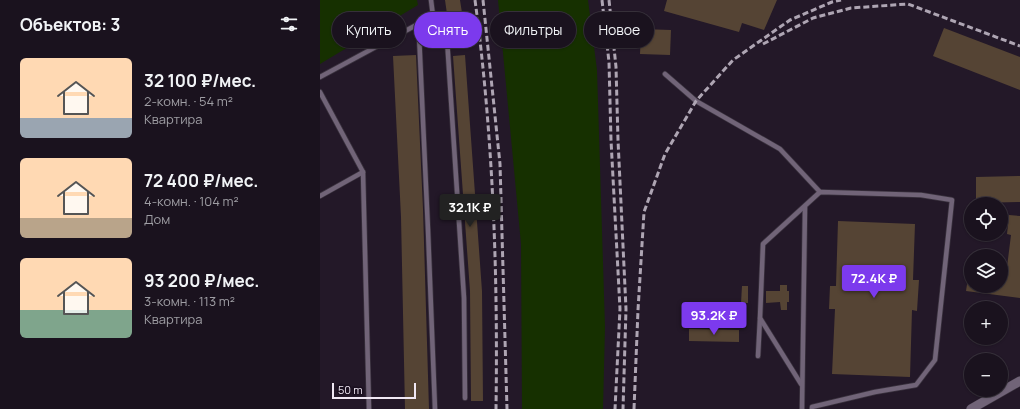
<!DOCTYPE html>
<html lang="ru">
<meta charset="utf-8">
<style>
body{margin:0;font-family:Manrope,sans-serif;background:#27202b;color:#f1f3f6;height:100vh;display:flex;flex-direction:column;font-size:15px;white-space:nowrap}
*{box-sizing:border-box;margin:0}
p{font-size:13px;color:#9f9ea4}
.icon{flex:none;width:22px;height:22px;fill:none;stroke:currentColor;stroke-width:2;stroke-linecap:round;stroke-linejoin:round}
.map{position:relative;flex:1;overflow:hidden}
.drawer{display:flex;flex-direction:column;background:#1a121e;width:320px}
.drawer>*{flex:none}
.guide{position:absolute;left:12px;top:12px;width:380px;height:36px;display:flex;gap:8px}
.controls{position:absolute;left:644px;top:197px;display:grid;gap:8px}
.controls a{display:grid;place-items:center;width:44px;height:44px;border-radius:50%;background:#1a121e;box-shadow:0 1px 3px #0004,0 0 0 1px #38323c;font-size:20px}
.scale{position:absolute;left:12px;bottom:10px;width:84px;box-sizing:border-box;padding-left:4px;border:2px solid #f0e8f4;border-top:0;font-size:11px;line-height:14px;white-space:nowrap;color:#f0e8f4;-webkit-text-stroke:3px #1a0f1f;paint-order:stroke}
.price{position:absolute;translate:-50% -34px;padding:0 9px;border-radius:4px;background:#7c3aed;color:#fff;font-size:13px;line-height:26px;filter:drop-shadow(0 1px 2px #0008)}
.price::after{content:'';position:absolute;left:50%;top:24px;width:12px;height:9px;margin-left:-6px;background:inherit;clip-path:polygon(0 0,100% 0,50% 100%)}
.price.selected{background:#222;color:#fff}
ul{padding:0;list-style:none}
li{display:flex;align-items:center;gap:12px;height:100px;padding:0 20px}
li span{display:grid;place-items:center;flex:none;width:112px;height:80px;border-radius:6px;color:#555}
li>.icon{margin-inline-start:auto}
span .icon{width:48px;height:48px;fill:#fffc;stroke-width:1}
li b{font-size:17px}
h2{display:flex;justify-content:space-between;align-items:center;height:48px;padding:0 20px;font-size:17px}
.chip{padding:0 14px;border-radius:18px;background:#1a121e;box-shadow:0 1px 3px #0004,0 0 0 1px #38323c;font-size:14px;line-height:36px}
.chip.selected{background:#7c3aed;color:#fff}
main{display:flex;flex:1;min-height:0}
.map>svg:first-child{display:block}
</style>
<main>
<section class="drawer">
<h2>Объектов: 3<svg class="icon" aria-label="filters" viewBox="0 0 24 24"><path d="M4 7h16M4 17h16"/><circle cx="9" cy="7" r="2"/><circle cx="15" cy="17" r="2"/></svg></h2>
<ul>
<li><span style="background:linear-gradient(#ffd9b3 75%,#9aa5b1 0)"><svg class="icon" aria-label="home" viewBox="0 0 24 24"><path d="M3 11l9-7 9 7M6 9v11h12V9"/></svg></span><div><b>32 100 ₽/мес.</b><p>2-комн. · 54 m²</p><p>Квартира</p></div></li>
<li><span style="background:linear-gradient(#ffd9b3 75%,#b9a48a 0)"><svg class="icon" aria-label="home" viewBox="0 0 24 24"><path d="M3 11l9-7 9 7M6 9v11h12V9"/></svg></span><div><b>72 400 ₽/мес.</b><p>4-комн. · 104 m²</p><p>Дом</p></div></li>
<li><span style="background:linear-gradient(#ffd9b3 65%,#7fa58c 0)"><svg class="icon" aria-label="home" viewBox="0 0 24 24"><path d="M3 11l9-7 9 7M6 9v11h12V9"/></svg></span><div><b>93 200 ₽/мес.</b><p>3-комн. · 113 m²</p><p>Квартира</p></div></li>
</ul>
</section>
<div class="map">
<svg width="700" height="409" viewBox="0 0 700 409">
<rect width="100%" height="100%" fill="#231828"/>
<!-- green -->
<g fill="#163000">
<polygon points="0,0 97,0 98,5 0,64"/>
<polygon points="178,0 268,0 277,70 285,327 283,409 202,409 201,244"/>
</g>
<!-- building -->
<g fill="#554434">
<polygon points="125,0 140,0 144,26 129,28"/>
<polygon points="347,0 457,0 444,30 422,23 419,32 344,11"/>
<polygon points="624,28 700,57 700,90 613,56"/>
<polygon points="321,29 351,30 350,55 320,54"/>
<polygon points="96,55 103,209 109,409 85,409 81,217 73,56"/>
<polygon points="145,55 162,291 163,401 151,401 150,291 133,56"/>
<polygon points="700,176 700,202 656,203 656,177"/>
<polygon points="689,215 700,216 700,298 646,291 649,271 651,271 651,286 681,286 681,275 686,275 691,235 687,234"/>
<polygon points="518,221 595,224 593,280 599,280 597,311 592,310 590,377 512,374 515,309 509,309 510,286 516,286"/>
<polygon points="460,285 467,285 467,291 469,291 469,302 467,302 467,310 461,310 460,302 446,303 446,291 460,291"/>
<polygon points="422,286 428,286 428,303 421,303"/>
<polygon points="369,329 419,330 419,342 369,341"/>
</g>
<g fill="none" stroke-linecap="round" stroke-linejoin="round">
<!-- lane casing -->
<g stroke="#3a323e" stroke-width="6">
<g id="lane">
<polyline points="111,0 113,16 99,34 108,230 115,409"/>
<polyline points="345,74 376,101 460,149 500,192"/>
<polyline points="0,77 113,16 127,39 144,298 145,398"/>
<polyline points="0,92 43,172 49,409"/>
<polyline points="0,196 43,172"/>
<polyline points="438,356 440,318"/>
<polyline points="481,384 440,318 443,244 500,192 601,195 632,200 615,360 596,385 555,392 492,407 492,409"/>
<polyline points="482,409 485,207"/>
</g>
</g>
<!-- street casing -->
<g stroke="#3a323e" stroke-width="10">
<polyline id="street" points="651,409 700,381"/>
</g>
<!-- lane -->
<use href="#lane" stroke="#716478" stroke-width="4.5"/>
<!-- street -->
<use href="#street" stroke="#716478" stroke-width="9"/>
<!-- rail -->
<g stroke="#aea5b3" stroke-width="3" stroke-dasharray="6 3" stroke-linecap="butt">
<path d="M155,0C173,135 178,273 176,409"/>
<polyline points="163,0 180,164 187,409"/>
<polyline points="282,0 289,62 291,140 300,309 295,409"/>
<polyline points="289,0 296,67 298,140 306,309 303,409"/>
<polyline points="443,44 493,18 531,8 588,4 700,46"/>
<polyline points="314,409 318,310 324,212 345,154 376,101 413,60 470,20 512,2 521,0"/>
</g>
</g>
</svg>
<div class="controls">
<a><svg class="icon" aria-label="locate" viewBox="0 0 24 24"><circle cx="12" cy="12" r="6"/><path d="M12 2v4M12 18v4M2 12h4M18 12h4"/></svg></a>
<a><svg class="icon" aria-label="layers" viewBox="0 0 24 24"><path d="M12 4l9 5-9 5-9-5zM3 14l9 5 9-5"/></svg></a>
<a>+</a>
<a>−</a>
</div>
<div class="scale">50 m</div>
<b class="price selected" style="left:150px;top:228px">32.1K ₽</b>
<b class="price" style="left:554px;top:299px">72.4K ₽</b>
<b class="price" style="left:394px;top:336px">93.2K ₽</b>
<div class="guide">
<a class="chip">Купить</a>
<a class="chip selected">Снять</a>
<a class="chip">Фильтры</a>
<a class="chip">Новое</a>
</div>
</div>
</main>
